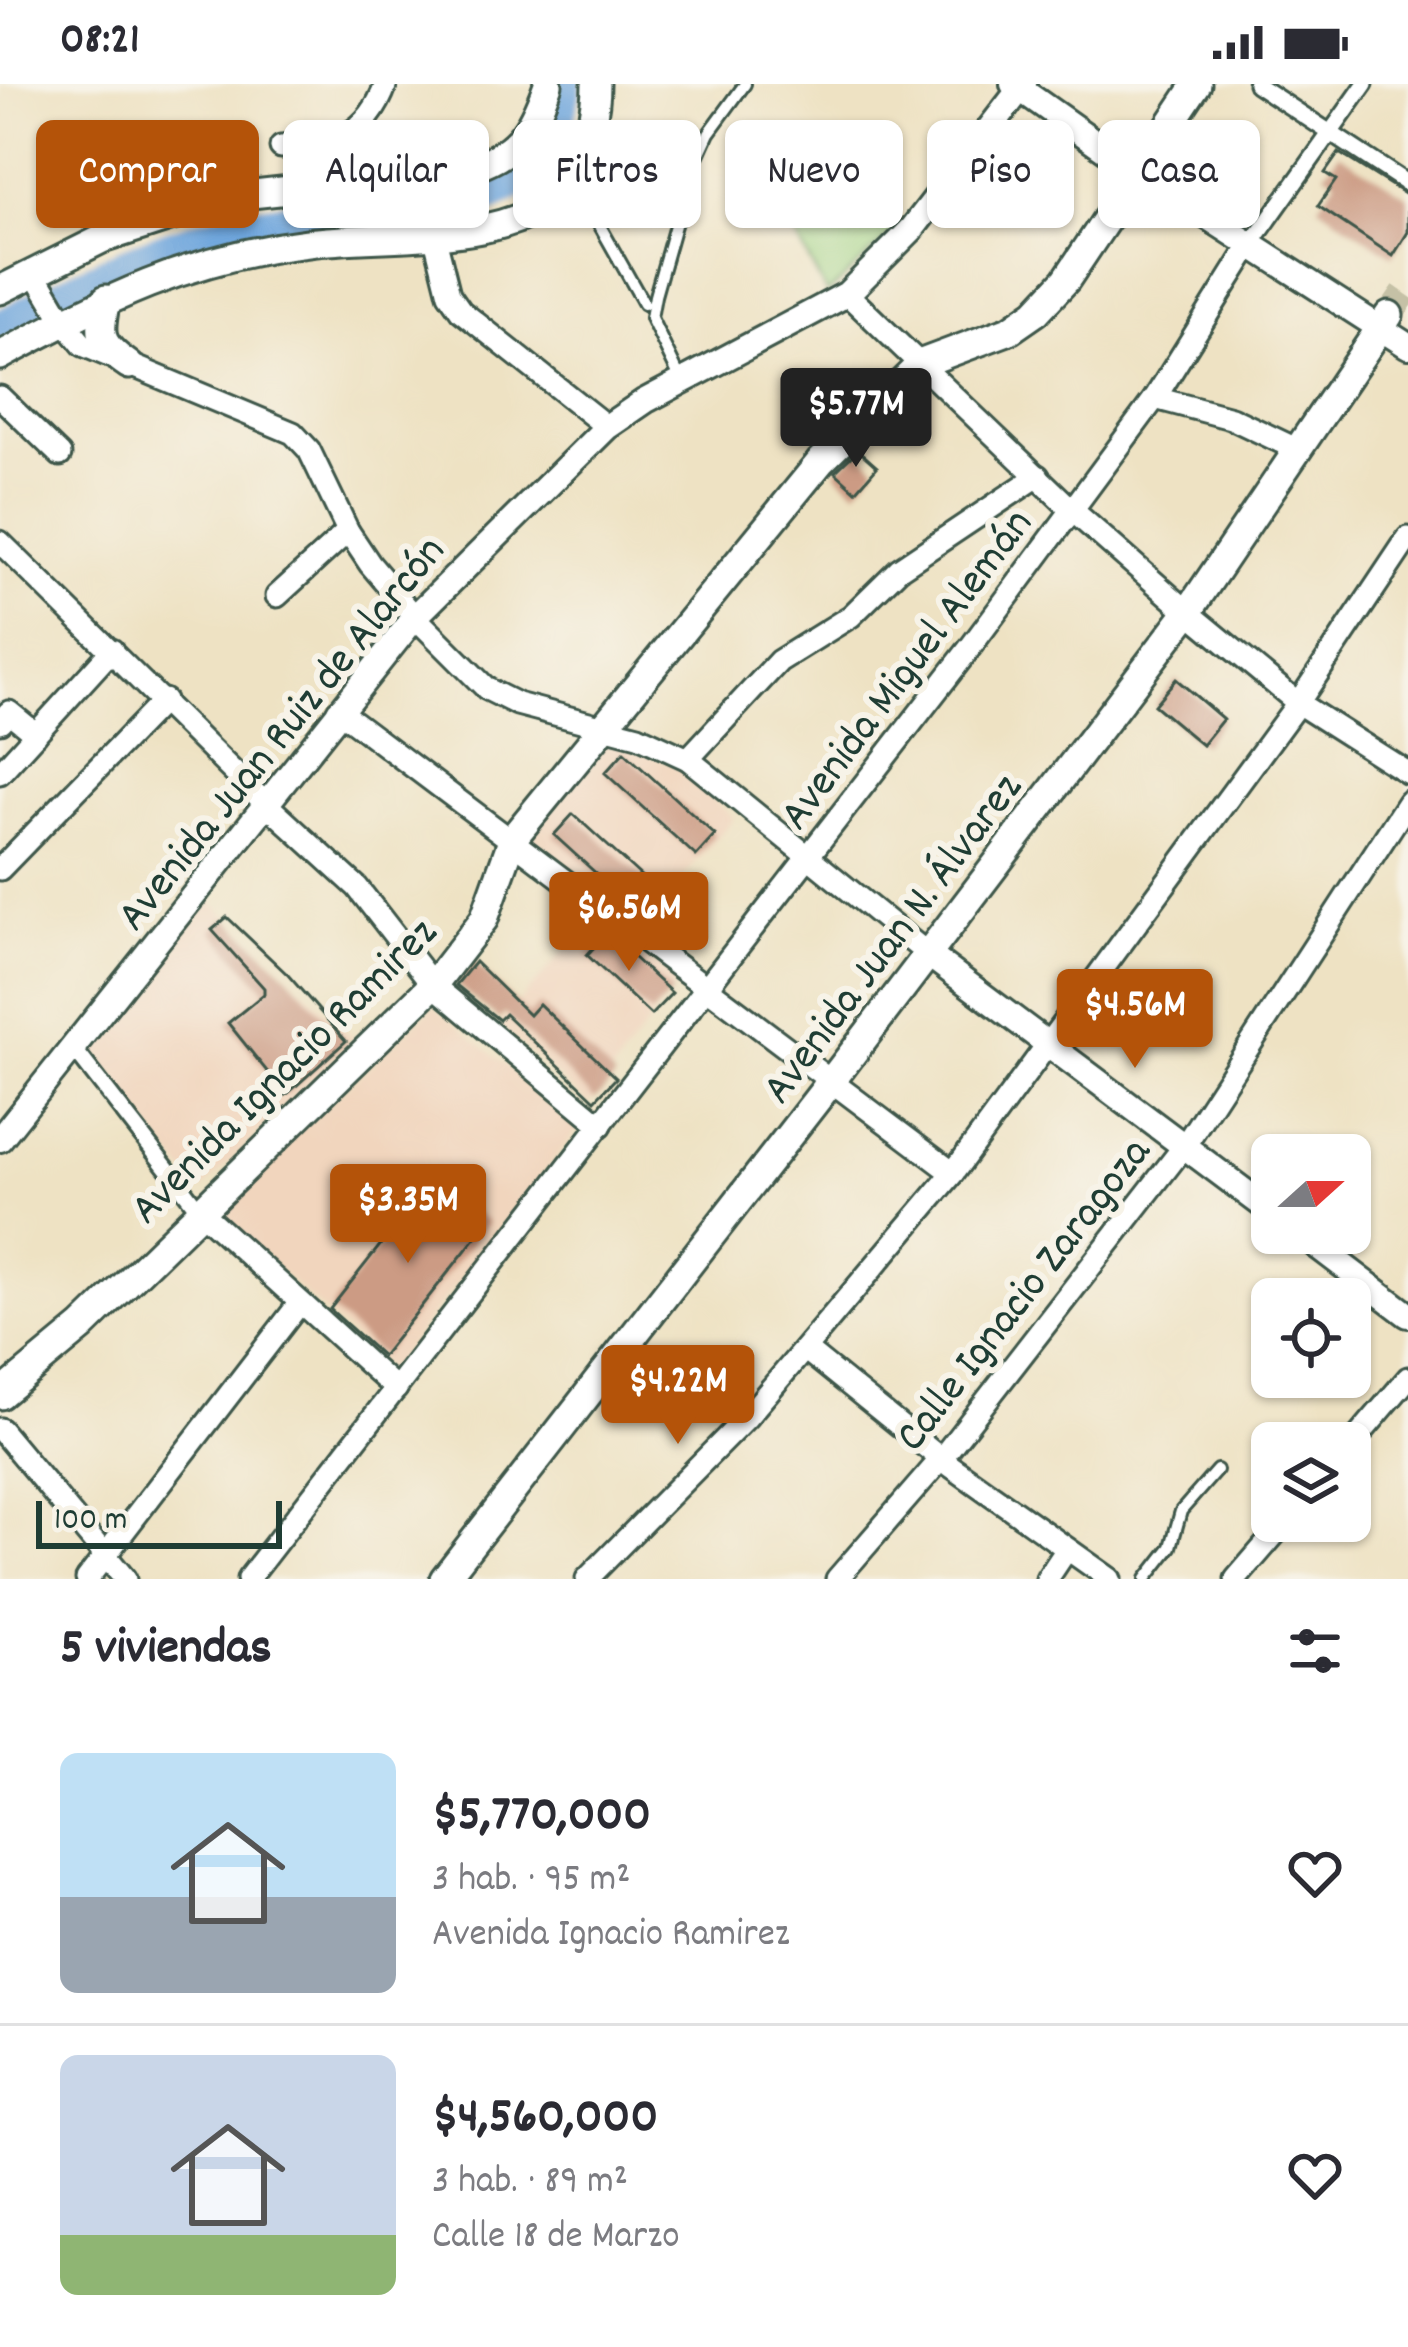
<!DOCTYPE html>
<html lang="es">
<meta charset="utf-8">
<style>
body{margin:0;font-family:Dekko,sans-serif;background:#f2f2f3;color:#2b2b33;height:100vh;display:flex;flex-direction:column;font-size:45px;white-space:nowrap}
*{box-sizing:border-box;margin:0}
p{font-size:39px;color:#7c7c81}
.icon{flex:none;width:66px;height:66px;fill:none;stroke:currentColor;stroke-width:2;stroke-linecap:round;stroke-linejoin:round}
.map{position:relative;height:1495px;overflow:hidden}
.drawer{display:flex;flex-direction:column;background:#fff;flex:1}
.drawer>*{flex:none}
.hud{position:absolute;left:36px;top:36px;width:1338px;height:108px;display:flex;gap:24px}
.needle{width:78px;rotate:69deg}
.tools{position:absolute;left:1251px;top:1050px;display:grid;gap:24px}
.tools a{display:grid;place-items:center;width:120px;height:120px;border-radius:18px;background:#fff;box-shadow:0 3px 9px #0004;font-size:60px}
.scale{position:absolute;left:36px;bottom:30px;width:246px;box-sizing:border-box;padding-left:12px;border:6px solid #1f3d34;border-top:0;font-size:33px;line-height:42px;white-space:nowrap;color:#1f3d34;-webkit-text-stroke:9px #f7f3e8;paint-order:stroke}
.price{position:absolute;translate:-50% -102px;padding:0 27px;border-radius:12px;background:#b45309;color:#fff;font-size:39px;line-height:78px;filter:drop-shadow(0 3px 6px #0008)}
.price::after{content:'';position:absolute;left:50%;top:72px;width:36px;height:27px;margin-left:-18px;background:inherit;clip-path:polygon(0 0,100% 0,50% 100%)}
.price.selected{background:#222;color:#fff}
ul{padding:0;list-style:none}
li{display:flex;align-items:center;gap:36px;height:300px;padding:0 60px}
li+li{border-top:3px solid #e1e1e2}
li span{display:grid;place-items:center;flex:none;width:336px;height:240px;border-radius:18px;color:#555}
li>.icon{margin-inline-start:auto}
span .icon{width:144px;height:144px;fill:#fffc;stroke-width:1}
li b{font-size:51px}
h2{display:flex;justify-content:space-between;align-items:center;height:144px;padding:0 60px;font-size:51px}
.tag{padding:0 42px;border-radius:18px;background:#fff;box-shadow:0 3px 9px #0004;font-size:42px;line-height:108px}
.tag.selected{background:#b45309;color:#fff}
.status{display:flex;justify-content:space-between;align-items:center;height:84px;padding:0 60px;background:#fff;direction:ltr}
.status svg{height:33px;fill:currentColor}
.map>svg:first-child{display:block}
</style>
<div class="status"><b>08:21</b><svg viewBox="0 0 49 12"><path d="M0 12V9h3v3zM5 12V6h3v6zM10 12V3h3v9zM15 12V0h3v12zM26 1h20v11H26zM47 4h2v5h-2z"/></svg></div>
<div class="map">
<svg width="1408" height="1495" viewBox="0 0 1408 1495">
<rect width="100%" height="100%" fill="#f7f3e8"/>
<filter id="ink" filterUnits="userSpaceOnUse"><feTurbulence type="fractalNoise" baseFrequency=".00833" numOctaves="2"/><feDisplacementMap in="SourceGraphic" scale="24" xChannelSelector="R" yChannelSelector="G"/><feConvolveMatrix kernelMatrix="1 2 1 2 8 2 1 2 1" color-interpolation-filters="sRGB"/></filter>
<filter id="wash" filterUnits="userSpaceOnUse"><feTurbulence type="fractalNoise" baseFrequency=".004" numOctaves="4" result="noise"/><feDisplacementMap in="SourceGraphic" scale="48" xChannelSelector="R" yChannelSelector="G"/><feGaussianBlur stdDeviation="2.7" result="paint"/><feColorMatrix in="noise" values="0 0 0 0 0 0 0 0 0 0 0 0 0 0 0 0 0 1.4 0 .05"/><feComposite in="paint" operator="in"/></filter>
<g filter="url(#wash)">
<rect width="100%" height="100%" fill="#eee2c3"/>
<!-- built -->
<g fill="#f1d5bd">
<polygon points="609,654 677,683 734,734 642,842 528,750"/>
<polygon points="210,816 354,955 200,1107 87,965"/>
<polygon points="596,831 678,898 589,1020 498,942"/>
<polygon points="434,922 580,1043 389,1286 213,1127"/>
</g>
<!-- green -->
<polygon fill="#9fd181" stroke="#5f875a" stroke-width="3" points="839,107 898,144 827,210 796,152"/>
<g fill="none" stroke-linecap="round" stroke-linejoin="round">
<!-- river -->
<path stroke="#6ea6dd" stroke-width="30" d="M0,241C76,201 151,160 236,142C316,124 401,126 482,116C539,98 557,56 567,0"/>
</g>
<g id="blocks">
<!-- building -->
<g fill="#cc9b84">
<polygon points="759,63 808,102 804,111 793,119 751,88 748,74"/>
<polygon points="1339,69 1408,112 1408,148 1393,172 1318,122 1336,96 1325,89"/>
<polygon points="858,366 877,383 856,407 835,388"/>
<polygon points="1176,595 1223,635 1202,661 1154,621"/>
<polygon points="624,668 715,751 696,772 605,689"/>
<polygon points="573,730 664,813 645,834 554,751"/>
<polygon points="227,833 288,891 346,957 286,1011 228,939 264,910 264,904 212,846"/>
<polygon points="607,849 672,909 651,931 587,871"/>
<polygon points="475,878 529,931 539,920 616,994 595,1016 505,930 499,936 456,901"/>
<polygon points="433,1094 488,1138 382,1272 330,1225"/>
</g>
</g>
</g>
<g filter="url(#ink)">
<use href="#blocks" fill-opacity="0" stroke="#3e5649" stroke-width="3"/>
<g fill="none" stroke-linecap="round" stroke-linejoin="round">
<!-- secondary-tunnel -->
<polyline stroke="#c5c1a6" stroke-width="27" stroke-dasharray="27 14" stroke-linecap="butt" points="1389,231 1408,204"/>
<!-- service casing -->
<g stroke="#3e5649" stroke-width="16">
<g id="service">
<polyline points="563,100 586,117 644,220"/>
<polyline points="682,298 651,234 655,212 688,95 709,49 745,0"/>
<polyline points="1146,1495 1171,1463 1181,1427 1217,1386"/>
</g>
</g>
<!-- pedestrian casing -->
<g stroke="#3e5649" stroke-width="21">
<g id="pedestrian">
<polyline points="1256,0 1408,100"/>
<polyline points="1250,162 1365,0"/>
<polyline points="75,966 200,1127"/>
</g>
</g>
<!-- minor casing -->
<g stroke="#3e5649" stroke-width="27">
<g id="minor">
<path d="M281,63C334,58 366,56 386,0"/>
<polyline points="434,150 449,210 461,227 607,343"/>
<polyline points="35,189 64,238 83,261 293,349 309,366 348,447 370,480 415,533 487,605 517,620 638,652 688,675 929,871"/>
<polyline points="847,210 1072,426 1188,528 1298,619 1408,689"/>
<polyline points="0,313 60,371"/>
<polyline points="1155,314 1231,334 1296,365"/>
<polyline points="0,458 265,719 357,803 433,901 601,1041"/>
<polyline points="277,512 348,447"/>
<polyline points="338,626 953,1089"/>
<polyline points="0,638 9,628 36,650"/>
<polyline points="688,675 779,577 851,532 899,485 1038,392"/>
<polyline points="0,689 112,566"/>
<polyline points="0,785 164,616"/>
<polyline points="200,1127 396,1305"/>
<polyline points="805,1265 941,1375 1110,1495"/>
<polyline points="0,1345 125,1495"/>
<polyline points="1350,1362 1408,1294"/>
<polyline points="87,1495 299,1220"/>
<polyline points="248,1495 972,561 1155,314 1250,162"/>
<polyline points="587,1495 747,1333 953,1089 1298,619 1408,454"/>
<polyline points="837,1495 941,1375 1185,1061 1408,718"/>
<polyline points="1047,1495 1067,1465"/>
<polyline points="1236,1495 1286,1437"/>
</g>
</g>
<!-- tertiary casing -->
<g stroke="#3e5649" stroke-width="30">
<g id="tertiary">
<polyline points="1013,0 1136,87 1408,262"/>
<polyline points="929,871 1272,1128"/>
<polyline points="0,1055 415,533 607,343 645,317 847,210 912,145 1024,0"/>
<polyline points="1300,1149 1408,1231"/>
</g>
</g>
<!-- secondary casing -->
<g stroke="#3e5649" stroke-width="33">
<g id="secondary">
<path d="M0,206L102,155L234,112L465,87C517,69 530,51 548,0"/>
<path d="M106,215C99,251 97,259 129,281"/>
<path d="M0,272C104,216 188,173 308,159C373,151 456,158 517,135C568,116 596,51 596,0"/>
<polyline points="0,1311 82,1243 433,901 484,835 513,754 821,377 922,279 1010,246 1036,228 1066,196 1197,0"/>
<polyline points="444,1495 833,995 1188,528 1389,231"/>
</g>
</g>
<!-- service -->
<use href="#service" stroke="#fff" stroke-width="10"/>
<!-- pedestrian -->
<use href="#pedestrian" stroke="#fff" stroke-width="15"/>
<!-- minor -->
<use href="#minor" stroke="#fff" stroke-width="21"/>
<!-- tertiary -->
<use href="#tertiary" stroke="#fff" stroke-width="24"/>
<!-- secondary -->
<use href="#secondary" stroke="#fff" stroke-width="27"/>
</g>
</g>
<g text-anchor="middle" stroke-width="12" stroke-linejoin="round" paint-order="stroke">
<!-- street labels -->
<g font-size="45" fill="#1f3d34" stroke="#f7f3e8">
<text transform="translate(903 583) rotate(-53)" y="16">Avenida Miguel Alemán</text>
<text transform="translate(278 647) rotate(-51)" y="16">Avenida Juan Ruiz de Alarcón</text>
<text transform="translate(889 852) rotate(-53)" y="16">Avenida Juan N. Álvarez</text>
<text transform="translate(281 984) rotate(-45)" y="16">Avenida Ignacio Ramirez</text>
<text transform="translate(1020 1208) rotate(-52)" y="16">Calle Ignacio Zaragoza</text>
</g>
</g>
</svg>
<div class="tools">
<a><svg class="needle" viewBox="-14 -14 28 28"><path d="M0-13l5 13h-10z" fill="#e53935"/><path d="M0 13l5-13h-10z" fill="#7c7c81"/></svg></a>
<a><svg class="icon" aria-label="locate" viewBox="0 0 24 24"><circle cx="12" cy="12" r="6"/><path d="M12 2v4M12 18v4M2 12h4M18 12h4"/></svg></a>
<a><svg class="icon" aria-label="layers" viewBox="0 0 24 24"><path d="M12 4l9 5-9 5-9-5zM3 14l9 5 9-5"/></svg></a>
</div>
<div class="scale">100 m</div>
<b class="price selected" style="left:856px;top:386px">$5.77M</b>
<b class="price" style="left:629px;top:890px">$6.56M</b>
<b class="price" style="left:1135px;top:987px">$4.56M</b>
<b class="price" style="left:408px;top:1182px">$3.35M</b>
<b class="price" style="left:678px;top:1363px">$4.22M</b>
<div class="hud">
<a class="tag selected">Comprar</a>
<a class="tag">Alquilar</a>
<a class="tag">Filtros</a>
<a class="tag">Nuevo</a>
<a class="tag">Piso</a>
<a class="tag">Casa</a>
</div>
</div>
<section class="drawer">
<h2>5 viviendas<svg class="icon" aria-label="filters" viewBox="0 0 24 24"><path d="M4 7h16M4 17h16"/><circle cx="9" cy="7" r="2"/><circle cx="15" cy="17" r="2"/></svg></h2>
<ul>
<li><span style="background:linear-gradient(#bfe0f5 60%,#9aa5b1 0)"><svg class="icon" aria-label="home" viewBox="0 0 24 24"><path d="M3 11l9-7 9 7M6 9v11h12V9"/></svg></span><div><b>$5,770,000</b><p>3 hab. · 95 m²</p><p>Avenida Ignacio Ramirez</p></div><svg class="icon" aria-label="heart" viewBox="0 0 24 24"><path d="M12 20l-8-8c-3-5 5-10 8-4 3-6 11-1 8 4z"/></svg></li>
<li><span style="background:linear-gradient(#c9d6e8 75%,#8fb573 0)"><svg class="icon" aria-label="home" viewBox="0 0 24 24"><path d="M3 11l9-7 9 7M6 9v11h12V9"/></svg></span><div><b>$4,560,000</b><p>3 hab. · 89 m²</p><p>Calle 18 de Marzo</p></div><svg class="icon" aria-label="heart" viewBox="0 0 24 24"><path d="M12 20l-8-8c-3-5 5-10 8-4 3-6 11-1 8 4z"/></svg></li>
</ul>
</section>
